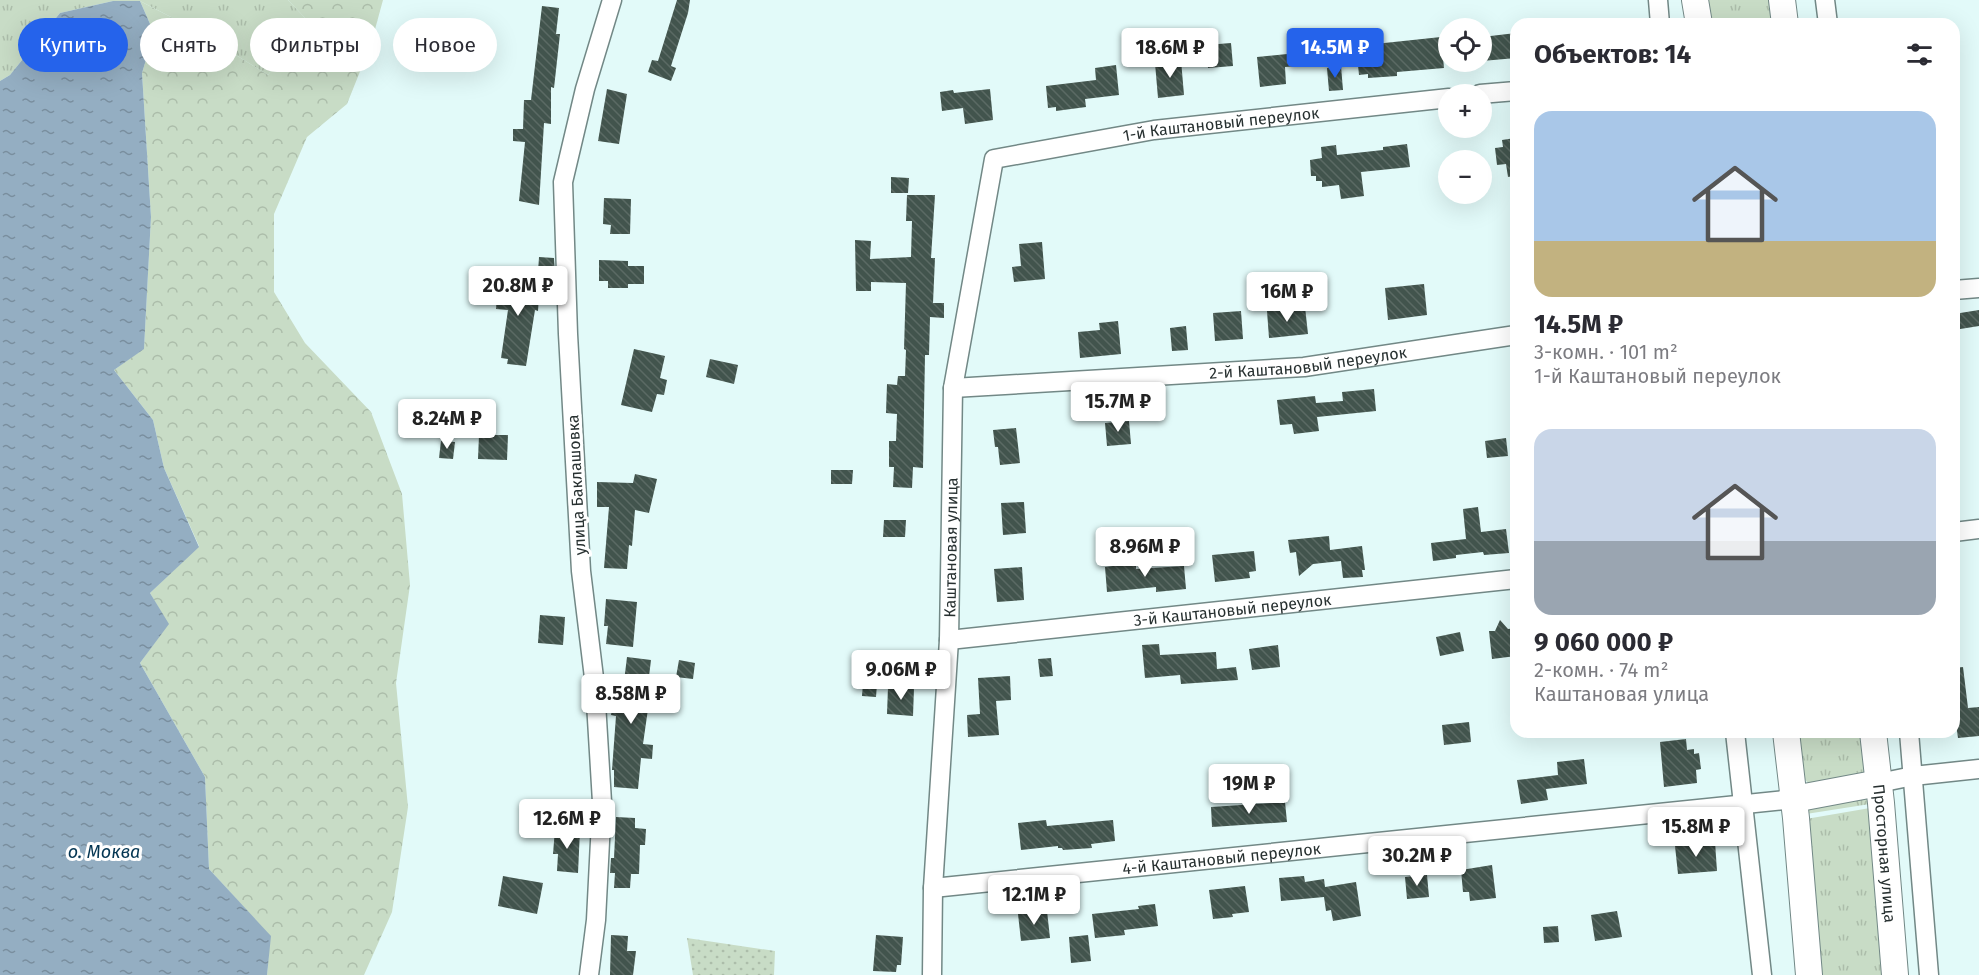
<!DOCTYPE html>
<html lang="ru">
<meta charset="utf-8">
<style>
body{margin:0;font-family:"Fira Sans",sans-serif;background:#f2f2f3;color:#2b2b33;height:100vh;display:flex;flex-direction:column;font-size:22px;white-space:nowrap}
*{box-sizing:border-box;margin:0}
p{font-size:20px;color:#7c7c81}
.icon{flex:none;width:33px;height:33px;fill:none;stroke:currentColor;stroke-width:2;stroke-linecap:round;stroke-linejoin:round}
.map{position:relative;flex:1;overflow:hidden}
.side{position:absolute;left:1510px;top:18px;width:450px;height:720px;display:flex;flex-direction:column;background:#fff;border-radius:18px;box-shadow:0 6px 24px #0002}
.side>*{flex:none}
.banner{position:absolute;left:18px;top:18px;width:570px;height:54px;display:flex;gap:12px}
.fabs{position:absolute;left:1438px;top:18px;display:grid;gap:12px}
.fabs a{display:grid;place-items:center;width:54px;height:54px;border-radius:50%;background:#fff;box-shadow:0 6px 24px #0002;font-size:30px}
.price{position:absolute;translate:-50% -51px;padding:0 14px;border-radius:6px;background:#fff;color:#222;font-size:20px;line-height:39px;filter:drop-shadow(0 2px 3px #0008)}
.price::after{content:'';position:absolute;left:50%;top:36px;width:18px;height:14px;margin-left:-9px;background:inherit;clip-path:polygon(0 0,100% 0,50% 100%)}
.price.current{background:#2563eb;color:#fff}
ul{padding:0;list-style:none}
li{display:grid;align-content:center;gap:12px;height:318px;padding:0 24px}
li span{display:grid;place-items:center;height:186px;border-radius:18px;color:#555}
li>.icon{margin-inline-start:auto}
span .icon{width:108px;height:108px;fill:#fffc;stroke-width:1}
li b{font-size:26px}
h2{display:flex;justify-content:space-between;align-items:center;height:72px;padding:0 24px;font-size:26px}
.chip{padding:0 21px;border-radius:27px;background:#fff;box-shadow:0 6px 24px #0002;font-size:21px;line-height:54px}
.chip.current{background:#2563eb;color:#fff}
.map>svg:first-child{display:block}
</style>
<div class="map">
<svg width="1979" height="975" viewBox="0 0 1979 975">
<defs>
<pattern id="grass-tufts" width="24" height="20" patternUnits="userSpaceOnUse" patternTransform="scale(1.5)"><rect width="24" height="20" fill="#c8dcc6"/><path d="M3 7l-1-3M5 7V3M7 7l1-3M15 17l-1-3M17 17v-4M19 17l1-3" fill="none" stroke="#acbdaa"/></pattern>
<pattern id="forest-crowns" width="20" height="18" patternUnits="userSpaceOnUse" patternTransform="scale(1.5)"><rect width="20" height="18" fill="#c8dcc6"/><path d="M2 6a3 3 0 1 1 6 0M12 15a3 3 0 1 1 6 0" fill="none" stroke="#acbdaa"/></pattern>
<pattern id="garden-dots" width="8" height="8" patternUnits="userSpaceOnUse" patternTransform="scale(1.5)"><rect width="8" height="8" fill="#c8dcc6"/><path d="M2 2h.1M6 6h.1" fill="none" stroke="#acbdaa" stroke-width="1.8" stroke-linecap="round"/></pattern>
<pattern id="water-ripples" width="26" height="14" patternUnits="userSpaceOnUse" patternTransform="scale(1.5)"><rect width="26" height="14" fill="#94aec2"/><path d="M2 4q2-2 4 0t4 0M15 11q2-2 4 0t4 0" fill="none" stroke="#798e9e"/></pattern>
<pattern id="building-back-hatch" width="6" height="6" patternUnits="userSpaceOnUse" patternTransform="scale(1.5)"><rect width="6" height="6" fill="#42544d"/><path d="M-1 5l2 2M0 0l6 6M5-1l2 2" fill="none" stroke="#5b6a64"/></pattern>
</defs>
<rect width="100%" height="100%" fill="#e2faf9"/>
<!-- grass -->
<g fill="url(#grass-tufts)">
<polygon points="0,0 288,0 308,21 268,75 194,29 140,1 113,1 60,13 10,75 0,81"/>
<polygon points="1706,0 1772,0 1775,24 1709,24"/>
<polygon points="1797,732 1862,732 1865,769 1863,773 1809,784 1802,776"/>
<polygon points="1865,797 1870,804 1806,814 1809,807"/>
<polygon points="1870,808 1883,975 1820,975 1806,819"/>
</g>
<!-- forest -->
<polygon fill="url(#forest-crowns)" points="288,0 383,0 371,44 347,104 307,137 274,214 274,292 305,343 371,412 402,494 410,585 396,683 408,807 392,912 364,975 267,975 270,936 209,869 205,777 140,663 168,624 150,593 199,546 164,468 153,420 114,370 144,348 151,217 142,73 154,33 140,1 194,29 268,75 308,21"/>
<!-- garden -->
<polygon fill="url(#garden-dots)" points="687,938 775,951 774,975 693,975"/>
<!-- water -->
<polygon fill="url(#water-ripples)" points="113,1 140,1 154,33 142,73 151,217 144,349 114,370 153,420 164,468 199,547 150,593 169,624 140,663 205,777 209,869 271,936 267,975 0,975 0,81 10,75 60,13"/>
<!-- building -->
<g fill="url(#building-back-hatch)">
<polygon points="677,0 690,0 688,13 671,66 676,68 671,81 648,72 652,60 658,61"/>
<polygon points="542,6 559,8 556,34 560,34 554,88 551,87 551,124 544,123 539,205 519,201 525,142 513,141 513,129 523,129 524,100 531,100"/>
<polygon points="1324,33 1327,64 1285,67 1286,84 1260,87 1257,57 1297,53 1296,36"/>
<polygon points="1516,33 1516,58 1482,61 1482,37"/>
<polygon points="1441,37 1444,68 1397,72 1397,76 1368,78 1368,74 1359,75 1356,46"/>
<polygon points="1231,43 1233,66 1208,68 1206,45"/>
<polygon points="1181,60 1184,95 1158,98 1155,63"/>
<polygon points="1116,65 1119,95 1085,99 1086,107 1056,111 1056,107 1048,108 1046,86 1096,80 1095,68"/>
<polygon points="1341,66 1343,90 1329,91 1327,68"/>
<polygon points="607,89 627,94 619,144 598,141"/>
<polygon points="990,89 993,120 965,124 963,108 942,111 940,92 953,90 954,93"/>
<polygon points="1515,138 1516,176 1508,177 1506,164 1497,165 1495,148 1503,147 1502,140"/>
<polygon points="1407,144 1410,167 1361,172 1364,196 1341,199 1339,185 1322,187 1322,181 1316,181 1316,176 1311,176 1310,160 1322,158 1321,147 1336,145 1337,155 1383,150 1383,147"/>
<polygon points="891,177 909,178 908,193 891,193"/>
<polygon points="907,195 935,195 931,258 935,258 933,303 944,303 944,318 930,317 929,355 925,355 923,468 913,467 912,488 893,487 894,467 889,467 889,441 896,441 897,414 886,413 887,384 897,385 898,376 905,376 906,350 904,349 906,283 871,282 871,291 856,291 855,240 871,241 870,259 911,257 912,221 906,221"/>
<polygon points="604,198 631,199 630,234 610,234 611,225 603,224"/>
<polygon points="1042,242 1045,279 1014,282 1012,267 1021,266 1019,244"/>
<polygon points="539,257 554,258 555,273 538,272"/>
<polygon points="599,260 628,261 628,266 644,266 644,284 628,284 628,288 608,288 608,281 599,281"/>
<polygon points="498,278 540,281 538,311 535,310 526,366 507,364 508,359 501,358 508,310 496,309"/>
<polygon points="1424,284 1427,315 1388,320 1385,288"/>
<polygon points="1305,307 1308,334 1269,338 1267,311"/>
<polygon points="1979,310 1979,326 1954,330 1954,314"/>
<polygon points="1241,311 1243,339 1215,341 1213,313"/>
<polygon points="1118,321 1121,354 1080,358 1078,332 1100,330 1099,323"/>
<polygon points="1186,326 1188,350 1172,351 1170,328"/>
<polygon points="634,349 665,356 660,378 667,380 664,395 657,394 652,412 621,405"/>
<polygon points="710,359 738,365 734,384 706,377"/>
<polygon points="1374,389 1376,411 1317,417 1319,431 1294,434 1292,424 1280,425 1277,400 1315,396 1316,403 1343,401 1342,392"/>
<polygon points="1129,421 1131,444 1107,446 1105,423"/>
<polygon points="1016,428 1020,463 1000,465 998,447 995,447 993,430"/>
<polygon points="479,435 508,435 507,460 478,459"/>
<polygon points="1506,438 1508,456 1487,458 1485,441"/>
<polygon points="441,441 455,442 453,459 439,458"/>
<polygon points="831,470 853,470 852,484 831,484"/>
<polygon points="635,474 657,479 649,513 635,510 632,546 629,545 627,569 604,568 609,507 597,507 597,482 633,483"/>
<polygon points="1024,502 1026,533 1003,535 1001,503"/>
<polygon points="1478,507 1481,532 1506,529 1509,553 1484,555 1483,552 1456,555 1456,558 1433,561 1431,543 1466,539 1463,509"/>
<polygon points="884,520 906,520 905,537 883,537"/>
<polygon points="1329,536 1330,550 1362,546 1365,570 1362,570 1363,577 1343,578 1341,561 1313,564 1299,576 1296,552 1290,553 1288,540"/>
<polygon points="1254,551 1256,571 1249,572 1250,578 1215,582 1212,555"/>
<polygon points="1136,563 1136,569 1184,566 1186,589 1156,592 1156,587 1107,592 1105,567"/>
<polygon points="1022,567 1024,600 997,602 994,569"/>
<polygon points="606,599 637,602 633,647 606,644 608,626 604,626"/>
<polygon points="540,615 565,617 563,645 538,643"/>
<polygon points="1500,620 1508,629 1516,628 1516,656 1492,659 1489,631 1495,631"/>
<polygon points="1460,632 1464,651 1440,656 1436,637"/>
<polygon points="1159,644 1160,655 1216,652 1217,669 1236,667 1238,680 1181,684 1180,675 1145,678 1142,645"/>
<polygon points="1278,645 1280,667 1252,670 1249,649"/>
<polygon points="627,657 651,660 646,701 649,702 643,744 653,745 652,759 641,758 638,789 614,787 614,770 612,770 616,716 611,715 614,697 622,698"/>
<polygon points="1051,658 1053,676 1040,677 1038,659"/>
<polygon points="679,660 695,663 693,679 676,677"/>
<polygon points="1963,667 1968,708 1979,707 1979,736 1958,738 1954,710 1954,668"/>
<polygon points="1010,676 1011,700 996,701 999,735 968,737 967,715 980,714 978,678"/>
<polygon points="863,683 877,684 876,697 862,696"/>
<polygon points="888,687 914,688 913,716 887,714"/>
<polygon points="1469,722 1471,742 1444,745 1442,725"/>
<polygon points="1686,739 1687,750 1694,749 1694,754 1699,753 1701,769 1696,770 1697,783 1664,787 1660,742"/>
<polygon points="1584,759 1587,784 1546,789 1548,800 1521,804 1517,780 1558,775 1557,762"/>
<polygon points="1285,802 1287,822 1212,827 1211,807"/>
<polygon points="616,817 635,818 635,828 646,829 645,845 640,845 639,874 631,874 630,888 614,888 615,873 610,873 611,858 614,858"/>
<polygon points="1046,820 1047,826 1113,820 1115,841 1091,844 1092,848 1063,850 1062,848 1058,848 1058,846 1021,850 1018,823"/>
<polygon points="555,829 580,830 578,873 557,871 558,854 553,854"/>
<polygon points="1715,842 1717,871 1678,874 1675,846"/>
<polygon points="1492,865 1496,898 1470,901 1469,892 1463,892 1461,870"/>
<polygon points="1427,875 1429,897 1407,899 1405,877"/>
<polygon points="503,876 543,883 537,914 498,906"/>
<polygon points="1304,876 1305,882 1324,879 1325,887 1356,882 1361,916 1333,921 1331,910 1326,911 1324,897 1281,901 1279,878"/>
<polygon points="1245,886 1249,912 1232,914 1233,917 1213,919 1209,890"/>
<polygon points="1155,904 1158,926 1124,930 1125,935 1095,938 1092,914 1139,909 1138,906"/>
<polygon points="1047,911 1050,938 1021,941 1018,914"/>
<polygon points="1617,911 1622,937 1595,941 1591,915"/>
<polygon points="1558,926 1559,942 1544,943 1543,927"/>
<polygon points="611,935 628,936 627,951 636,951 633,975 610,975"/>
<polygon points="876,935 903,937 901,965 897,965 896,972 873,971"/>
<polygon points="1088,935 1091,961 1071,963 1069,937"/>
</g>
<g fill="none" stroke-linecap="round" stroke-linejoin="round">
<!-- street casing -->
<g stroke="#728886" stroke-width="21">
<g id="street">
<polyline points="1658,0 1660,24"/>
<polyline points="1825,0 1828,24"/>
<polyline points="1480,94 1516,91"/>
<polyline points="1954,290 1979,288"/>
<path id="s1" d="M953,388L1304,367L1516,335"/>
<polyline points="1954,532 1979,529"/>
<path id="s2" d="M949,640L1516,579"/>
<polyline points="1735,732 1762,975"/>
<polyline points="1909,732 1929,975"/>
<polyline points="1879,783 1913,776 1979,769"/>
<path id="s3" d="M933,888L1794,799"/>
<polyline points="589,975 596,920 602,802 595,686 581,571 568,334 563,182 585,89 612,0"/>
<path id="s4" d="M932,975L933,888L949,640L953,388L994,159L1154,130L1449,98"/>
</g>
</g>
<!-- secondary casing -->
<g stroke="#728886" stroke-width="28">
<g id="secondary">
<polyline points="1695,0 1699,24"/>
<polyline points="1782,0 1785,24"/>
<polyline points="1786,732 1796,818 1809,975"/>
<path id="s5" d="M1873,732L1881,803L1895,975"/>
<polyline points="1794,799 1879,783"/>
</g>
</g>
<!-- street -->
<use href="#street" stroke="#fff" stroke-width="18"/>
<!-- secondary -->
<use href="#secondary" stroke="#fff" stroke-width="26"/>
</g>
<g text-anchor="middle" stroke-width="6" stroke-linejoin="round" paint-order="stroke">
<!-- street labels -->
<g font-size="16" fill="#273030" stroke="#fff">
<text dy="6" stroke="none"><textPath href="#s4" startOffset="1050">1-й Каштановый переулок</textPath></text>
<text dy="6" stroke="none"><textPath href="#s1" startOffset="356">2-й Каштановый переулок</textPath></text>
<text transform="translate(576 485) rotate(-93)" y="6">улица Баклашовка</text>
<text dy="6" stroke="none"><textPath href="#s4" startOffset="428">Каштановая улица</textPath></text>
<text dy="6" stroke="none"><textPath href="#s2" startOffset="285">3-й Каштановый переулок</textPath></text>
<text dy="6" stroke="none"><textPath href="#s5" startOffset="122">Просторная улица</textPath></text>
<text dy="6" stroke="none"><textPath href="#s3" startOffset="290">4-й Каштановый переулок</textPath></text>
</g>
<!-- water labels -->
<g font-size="18" font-style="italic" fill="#043653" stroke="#fff">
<text x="104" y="858">о. Моква</text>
</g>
</g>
</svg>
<div class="fabs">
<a><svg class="icon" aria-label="locate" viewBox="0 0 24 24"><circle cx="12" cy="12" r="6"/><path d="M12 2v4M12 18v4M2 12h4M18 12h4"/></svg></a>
<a>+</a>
<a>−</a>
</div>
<b class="price" style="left:1170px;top:79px">18.6M ₽</b>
<b class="price current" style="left:1335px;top:79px">14.5M ₽</b>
<b class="price" style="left:518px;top:317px">20.8M ₽</b>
<b class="price" style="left:1287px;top:323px">16M ₽</b>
<b class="price" style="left:1118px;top:433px">15.7M ₽</b>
<b class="price" style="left:447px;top:450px">8.24M ₽</b>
<b class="price" style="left:1145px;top:578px">8.96M ₽</b>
<b class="price" style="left:901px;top:701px">9.06M ₽</b>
<b class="price" style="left:631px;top:725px">8.58M ₽</b>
<b class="price" style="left:1249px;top:815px">19M ₽</b>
<b class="price" style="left:567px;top:850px">12.6M ₽</b>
<b class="price" style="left:1696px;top:858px">15.8M ₽</b>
<b class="price" style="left:1417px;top:887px">30.2M ₽</b>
<b class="price" style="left:1034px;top:926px">12.1M ₽</b>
<div class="banner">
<a class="chip current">Купить</a>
<a class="chip">Снять</a>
<a class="chip">Фильтры</a>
<a class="chip">Новое</a>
</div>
<section class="side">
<h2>Объектов: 14<svg class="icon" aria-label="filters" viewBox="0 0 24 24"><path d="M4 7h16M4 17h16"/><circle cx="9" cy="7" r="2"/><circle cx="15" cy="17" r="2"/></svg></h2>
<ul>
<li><span style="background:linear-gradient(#a9c7e8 70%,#c2b280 0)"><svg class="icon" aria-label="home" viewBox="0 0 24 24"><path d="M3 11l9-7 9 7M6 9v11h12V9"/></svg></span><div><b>14.5M ₽</b><p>3-комн. · 101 m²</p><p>1-й Каштановый переулок</p></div></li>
<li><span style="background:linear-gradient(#c9d6e8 60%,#9aa5b1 0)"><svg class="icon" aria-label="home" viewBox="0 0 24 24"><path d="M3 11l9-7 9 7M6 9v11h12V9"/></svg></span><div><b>9 060 000 ₽</b><p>2-комн. · 74 m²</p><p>Каштановая улица</p></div></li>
</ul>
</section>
</div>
